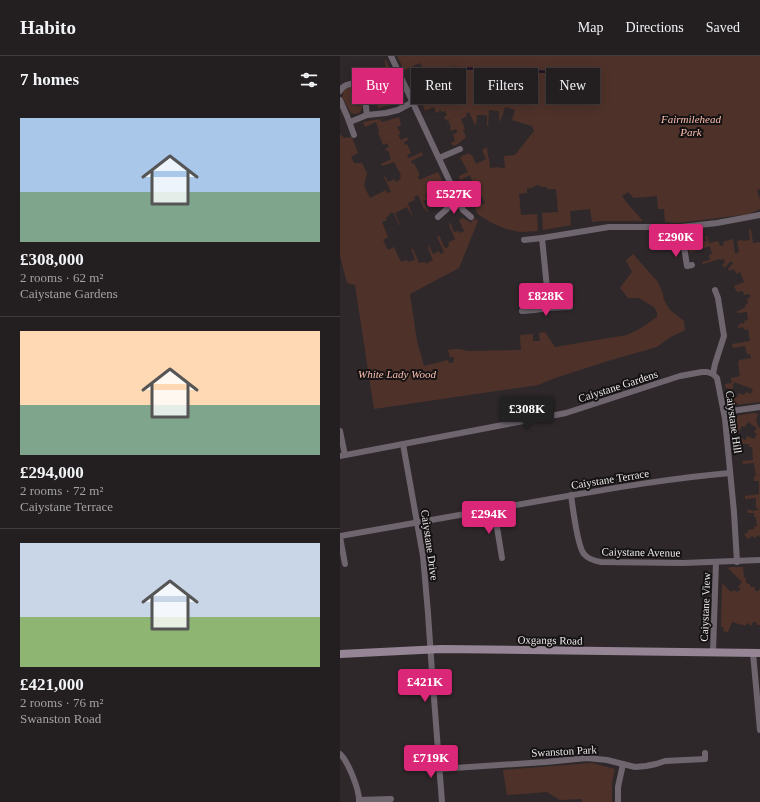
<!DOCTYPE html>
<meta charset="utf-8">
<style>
body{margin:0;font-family:Georgia,serif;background:#2f2b2d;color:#f1f3f6;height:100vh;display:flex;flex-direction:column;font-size:15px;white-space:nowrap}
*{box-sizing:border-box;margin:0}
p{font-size:13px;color:#a3a2a5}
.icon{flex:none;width:22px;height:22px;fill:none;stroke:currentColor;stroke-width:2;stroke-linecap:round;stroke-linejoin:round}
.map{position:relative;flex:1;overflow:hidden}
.details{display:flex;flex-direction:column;background:#231e20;width:340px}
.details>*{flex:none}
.banner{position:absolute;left:12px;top:12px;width:348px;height:36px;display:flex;gap:8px}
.price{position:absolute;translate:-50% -34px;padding:0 9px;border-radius:4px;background:#db2777;color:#fff;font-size:13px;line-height:26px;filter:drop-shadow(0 1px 2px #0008)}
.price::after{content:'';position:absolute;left:50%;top:24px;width:12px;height:9px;margin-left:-6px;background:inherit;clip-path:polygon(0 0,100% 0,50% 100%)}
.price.current{background:#222;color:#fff}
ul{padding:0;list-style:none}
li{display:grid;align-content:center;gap:8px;height:212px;padding:0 20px}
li+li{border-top:1px solid #403c3e}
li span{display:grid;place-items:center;height:124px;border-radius:0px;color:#555}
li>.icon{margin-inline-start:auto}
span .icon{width:72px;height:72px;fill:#fffc;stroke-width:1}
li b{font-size:17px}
h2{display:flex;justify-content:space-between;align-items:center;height:48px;padding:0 20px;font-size:17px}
.tag{padding:0 14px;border-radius:0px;background:#231e20;box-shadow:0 2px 10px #0003,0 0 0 1px #403c3e;font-size:14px;line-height:36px}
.tag.current{background:#db2777;color:#fff}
header{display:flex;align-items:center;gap:24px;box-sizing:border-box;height:56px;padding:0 20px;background:#231e20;border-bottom:1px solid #403c3e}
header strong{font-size:19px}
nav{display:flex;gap:22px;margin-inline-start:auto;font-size:14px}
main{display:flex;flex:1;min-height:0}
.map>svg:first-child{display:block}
</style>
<header>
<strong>Habito</strong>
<nav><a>Map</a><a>Directions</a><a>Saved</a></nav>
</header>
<main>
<section class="details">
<h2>7 homes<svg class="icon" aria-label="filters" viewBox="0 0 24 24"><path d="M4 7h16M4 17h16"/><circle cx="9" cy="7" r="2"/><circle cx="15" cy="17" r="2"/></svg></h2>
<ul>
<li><span style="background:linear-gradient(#a9c7e8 60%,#7fa58c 0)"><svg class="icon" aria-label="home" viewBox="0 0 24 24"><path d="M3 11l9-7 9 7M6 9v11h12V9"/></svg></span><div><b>£308,000</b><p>2 rooms · 62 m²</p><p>Caiystane Gardens</p></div></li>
<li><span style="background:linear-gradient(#ffd9b3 60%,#7fa58c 0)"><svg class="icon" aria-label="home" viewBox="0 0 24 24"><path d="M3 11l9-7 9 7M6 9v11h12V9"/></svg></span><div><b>£294,000</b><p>2 rooms · 72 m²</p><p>Caiystane Terrace</p></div></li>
<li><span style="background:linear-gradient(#c9d6e8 60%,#8fb573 0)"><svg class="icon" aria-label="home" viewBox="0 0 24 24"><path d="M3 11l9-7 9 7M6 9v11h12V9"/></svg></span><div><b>£421,000</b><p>2 rooms · 76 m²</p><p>Swanston Road</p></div></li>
</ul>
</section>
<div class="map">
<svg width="420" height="746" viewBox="0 0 420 746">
<rect width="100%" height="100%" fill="#2f282b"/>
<!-- green -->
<g fill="#4e322a">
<polygon points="57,0 420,0 420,133 417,134 420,144 420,153 409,158 338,167 325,166 324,153 318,153 317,140 294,142 288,136 282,140 287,147 303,165 261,165 252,166 250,153 230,155 231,169 203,174 202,157 218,156 216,133 207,133 207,131 202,131 197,129 192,132 187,132 187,137 179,138 181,159 197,158 198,175 180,176 166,173 150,166 139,159 137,157 135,152 145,147 140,138 131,142 130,141 129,141 128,138 136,134 130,119 120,124 119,120 128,116 120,101 129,97 130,99 132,99 136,108 146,103 142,94 147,91 148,101 149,102 150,112 160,111 160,112 165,112 164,100 175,99 194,75 192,70 172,64 175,54 165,51 162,61 161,61 160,65 159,65 159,55 149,54 148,70 147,70 147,59 137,59 136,70 136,68 135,69 129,56 126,58 127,60 121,63 125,73 123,74 126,81 118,88 113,90 111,87 115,85 113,78 118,76 116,73 111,75 110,72 111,71 109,66 107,67 107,66 109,65 109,63 106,64 104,61 107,59 105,55 102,56 101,54 96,57 94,51 85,55 82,47 84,45 83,42 93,38 80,7 64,14"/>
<polygon points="45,4 46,4 63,42 61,45 59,47 38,52 37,49 48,47 45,27 41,28 40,15 46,14"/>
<path d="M10,31C16,31 19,33 20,39L15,40L17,50L22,49V53C20,58 16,59 11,57L2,41L4,34Z"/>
<path d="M59,61L61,69L57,71L61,78L58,79L61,84L67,81L68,84L64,86L65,89L67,88L71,97L67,99L69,102L82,96L83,99L71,105L72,108L74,107L80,119L78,120L79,124L98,116L109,139H108L103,130L101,127L94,131L95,133L93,134L98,144H97L93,135L85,139L87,143L83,145L88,155L87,156L85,152L84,153L78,139L74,141L75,144L68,147L73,162L67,151L55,157L60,169H59L53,156L49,158V160L46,161L47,164L42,166L48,181L43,184L48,194L54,191L61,206L67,204L68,206L75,204L74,200L71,193H73L79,207L85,206L86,208L93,204L88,192H89L88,190L89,189L93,198L99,195L100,198L104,196L97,181L99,180L100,181L104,191L106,192L108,191L109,189L108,187L115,183L109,169L110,168L109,166H110L114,176L118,175L119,176L121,177L123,176L124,175L119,164L123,162L131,167L134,162L138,165L119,212L70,238L77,285L84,310L108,304L109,307H112C114,305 115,304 113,301H110L108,294C115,292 121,293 128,295L181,294L180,279L193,278V285H200L199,277L205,276L215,291L287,279L301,272L317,261V256L314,251L299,242H288L280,232L292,216L286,204L293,198L317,225L322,235L324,244L330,254L344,265L345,274L329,282L317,291L268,305L215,322L198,329L34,353L15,229L7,227L0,200V78L4,82L12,81L18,97L11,101L14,107H22L27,117L24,130L30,142L46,134L47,137L51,136L44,121L45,120L48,126L54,123L56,126L61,123L60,120L61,119L54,106L42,110L41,108L51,103L48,94L46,95L45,93L49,91L47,87L43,89L38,76L39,75L36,66L25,71L23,66L40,63L42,66Z"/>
<polygon points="411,173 413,187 420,186 420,346 394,349 391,347 389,343 398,341 398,337 404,339 406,336 411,338 413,333 394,326 392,334 386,332 385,328 392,327 391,322 400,320 398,307 399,306 399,304 411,302 410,298 407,298 405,290 393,292 392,288 410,285 408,273 404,274 403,271 398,272 398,270 399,270 399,268 405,267 404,265 408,264 407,256 397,257 397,255 401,254 401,253 405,252 405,249 408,248 407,243 410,241 410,239 409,238 404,239 403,235 397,236 394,230 404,226 400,216 396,218 394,213 389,215 388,213 393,207 391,205 384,212 382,208 385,207 384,203 381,204 380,203 363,208 362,206 370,204 369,199 372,198 370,190 350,197 347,179 350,176 359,174 361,178 352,181 354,189 359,187 361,191 364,190 363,186 367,185 365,180 367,180 369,187 378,185 380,190 384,189 383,186 393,183 395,198 399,196 397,185 402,184 403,185 410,184 409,174"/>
<path d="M414,357L418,358L416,363L418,370L420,372V481L418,479L415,482L412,480L408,483L404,478L408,477V474L414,473V471L417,470L416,461H414V457H408L407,454H411L412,455L418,454V452H416V442L405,443V440L419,438V425H414V421L416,420L414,407L403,408L402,405L413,404L412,391H409V388H403V387L395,388L399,381L405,384L407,380L414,383L417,378L414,376L417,372L408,366L405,371L402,370L399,375L391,370C391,366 390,361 395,360Z"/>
<polygon points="391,511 403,511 404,522 406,522 406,527 410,528 410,531 415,531 415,535 419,535 420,531 420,569 417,569 416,566 413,566 412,569 409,569 409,568 406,567 406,570 392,566 388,576 383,575 384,572 381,570 382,527 391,536 394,534 397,536 401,533 398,531 402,526 388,512"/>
<polygon points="252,707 275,713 272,726 272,746 243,746 241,743 220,744 207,736 167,739 163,714"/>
</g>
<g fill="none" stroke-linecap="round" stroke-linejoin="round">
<!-- stream -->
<polyline stroke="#1f152b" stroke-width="2.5" points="113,12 211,16"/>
<!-- street -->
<g stroke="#6f656f" stroke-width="6">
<polyline points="51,0 123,154 131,161"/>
<path d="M0,35C2,31 5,29 10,28C13,28 16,27 19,29C25,32 26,53 27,59"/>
<polyline points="0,44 7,60 14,79"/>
<polyline points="10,66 27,59 46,57 58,54 73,46"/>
<polyline points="99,102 120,93"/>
<polyline points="98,161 118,143"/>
<polyline points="341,171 347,210 352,209"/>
<polyline points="202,182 209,252"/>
<polyline points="184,184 202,182 269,171 341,171 377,167 420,159"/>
<polyline points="375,234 378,242 384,280 375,308 373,318 377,322 385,363 394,456 397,506"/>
<polyline points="182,255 194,254 209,252 230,251"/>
<polyline points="384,356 420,351"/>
<polyline points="0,375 5,399"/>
<polyline points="63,388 83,500 88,557 92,616 102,746"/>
<polyline points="0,400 226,357 340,320 362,316 367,316 373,318"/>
<path d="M231,439C233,452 237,490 244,498C248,503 255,505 261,506L343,507L420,504"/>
<polyline points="154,453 162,502"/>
<path d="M0,480C72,468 144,455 216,442C274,432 332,422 390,417"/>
<polyline points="0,481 5,508"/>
<polyline points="373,596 376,506"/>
<polyline points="413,597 420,674"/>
<path d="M0,698C8,705 20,735 19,746"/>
<polyline points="99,713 206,706 247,702 267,704 295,711 306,710 316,708 325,705 365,703 365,697"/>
<polyline points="19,744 51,743"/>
<polyline points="278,746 278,731 283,708"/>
</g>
<!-- secondary -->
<polyline stroke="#968695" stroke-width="8" points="0,598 101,593 420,597"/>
</g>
<g text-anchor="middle" stroke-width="4" stroke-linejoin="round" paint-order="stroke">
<!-- park labels -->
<g font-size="11" font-style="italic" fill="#fbbeaf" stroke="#151213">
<text x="351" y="67">Fairmilehead<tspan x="351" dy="13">Park</tspan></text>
<text x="57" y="322">White Lady Wood</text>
</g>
<!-- street labels -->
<g font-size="11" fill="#ede8ea" stroke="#151213">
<text transform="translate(278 330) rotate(-18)" y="4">Caiystane Gardens</text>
<text transform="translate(394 366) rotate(82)" y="4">Caiystane Hill</text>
<text transform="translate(270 423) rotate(-9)" y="4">Caiystane Terrace</text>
<text transform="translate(90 489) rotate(82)" y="4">Caiystane Drive</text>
<text transform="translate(301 496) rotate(1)" y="4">Caiystane Avenue</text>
<text transform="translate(365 551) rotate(-88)" y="4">Caiystane View</text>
<text transform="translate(210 584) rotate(1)" y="4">Oxgangs Road</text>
<text transform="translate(224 695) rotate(-3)" y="4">Swanston Park</text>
</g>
</g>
</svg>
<b class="price" style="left:114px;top:159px">£527K</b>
<b class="price" style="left:336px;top:202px">£290K</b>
<b class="price" style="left:206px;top:261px">£828K</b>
<b class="price current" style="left:187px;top:374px">£308K</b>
<b class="price" style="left:149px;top:479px">£294K</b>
<b class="price" style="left:85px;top:647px">£421K</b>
<b class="price" style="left:91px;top:723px">£719K</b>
<div class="banner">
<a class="tag current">Buy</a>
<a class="tag">Rent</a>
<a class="tag">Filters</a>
<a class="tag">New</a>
</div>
</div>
</main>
